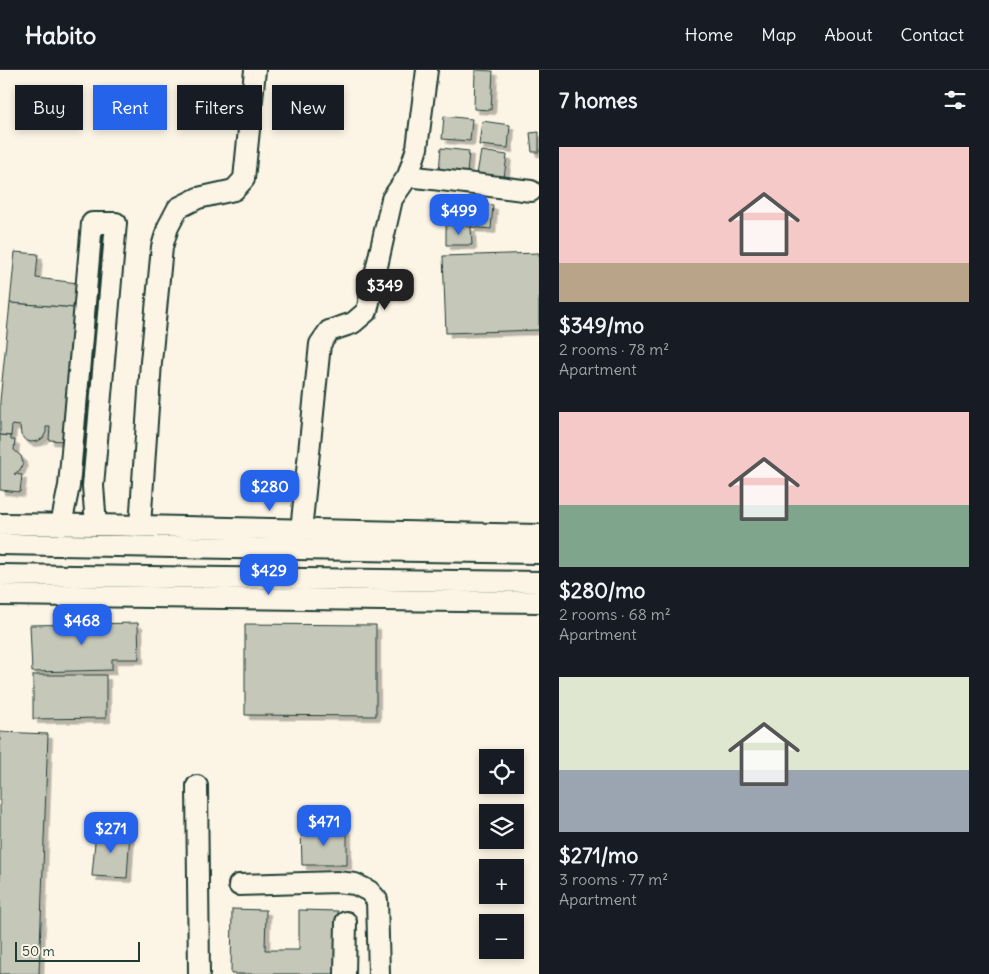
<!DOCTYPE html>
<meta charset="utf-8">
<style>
body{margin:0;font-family:Delius,sans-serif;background:#242831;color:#f1f3f6;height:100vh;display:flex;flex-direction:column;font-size:19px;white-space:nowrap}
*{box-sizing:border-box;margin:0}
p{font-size:16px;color:#9ea1a6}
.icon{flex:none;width:28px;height:28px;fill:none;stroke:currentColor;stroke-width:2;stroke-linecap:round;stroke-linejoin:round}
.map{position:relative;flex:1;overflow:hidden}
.details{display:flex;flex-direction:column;background:#171b24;width:450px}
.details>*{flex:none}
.guide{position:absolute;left:15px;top:15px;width:449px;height:45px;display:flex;gap:10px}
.controls{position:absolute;left:479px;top:679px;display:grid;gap:10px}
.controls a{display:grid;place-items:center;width:45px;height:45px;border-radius:0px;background:#171b24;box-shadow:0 2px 8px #0003;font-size:25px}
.scale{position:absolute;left:15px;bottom:12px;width:125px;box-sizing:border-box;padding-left:5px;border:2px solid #1f3d34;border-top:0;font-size:14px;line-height:18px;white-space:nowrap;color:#1f3d34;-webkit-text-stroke:4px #fcf5e5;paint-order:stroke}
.price{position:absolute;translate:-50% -42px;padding:0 11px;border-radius:10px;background:#2563eb;color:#fff;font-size:16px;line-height:32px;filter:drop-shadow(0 1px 2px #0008)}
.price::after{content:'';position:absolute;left:50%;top:30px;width:15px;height:11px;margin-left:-8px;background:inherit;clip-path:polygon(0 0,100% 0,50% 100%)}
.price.active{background:#222;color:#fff}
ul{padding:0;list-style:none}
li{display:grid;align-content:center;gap:10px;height:265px;padding:0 20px}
li span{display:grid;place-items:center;height:155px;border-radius:0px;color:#555}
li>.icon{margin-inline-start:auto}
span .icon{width:90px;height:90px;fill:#fffc;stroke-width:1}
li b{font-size:21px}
h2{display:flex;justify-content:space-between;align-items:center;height:60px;padding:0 20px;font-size:21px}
.chip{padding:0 18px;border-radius:0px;background:#171b24;box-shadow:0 2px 8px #0003;font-size:18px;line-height:45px}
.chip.active{background:#2563eb;color:#fff}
header{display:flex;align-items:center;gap:30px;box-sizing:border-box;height:70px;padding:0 25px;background:#171b24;border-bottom:1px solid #363941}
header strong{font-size:24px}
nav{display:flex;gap:28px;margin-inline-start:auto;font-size:18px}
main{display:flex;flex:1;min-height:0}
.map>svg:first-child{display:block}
</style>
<header>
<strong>Habito</strong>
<nav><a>Home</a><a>Map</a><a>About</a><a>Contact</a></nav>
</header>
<main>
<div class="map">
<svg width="539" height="904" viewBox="0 0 539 904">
<defs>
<filter id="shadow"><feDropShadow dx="4.5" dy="4.5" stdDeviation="0" flood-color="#0004"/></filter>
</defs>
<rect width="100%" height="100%" fill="#fcf5e5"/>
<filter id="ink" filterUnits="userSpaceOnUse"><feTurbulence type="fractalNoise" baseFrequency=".02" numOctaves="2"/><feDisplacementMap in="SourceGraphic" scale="10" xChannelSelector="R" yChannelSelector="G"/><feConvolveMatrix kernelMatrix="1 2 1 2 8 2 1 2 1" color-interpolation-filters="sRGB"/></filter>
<g filter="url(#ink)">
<!-- building -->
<g fill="#c5c7b9" stroke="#1f3d34" filter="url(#shadow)">
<polygon points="475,0 493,1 491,40 474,39"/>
<polygon points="444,46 472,49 470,71 442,69"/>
<polygon points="482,51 510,55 508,78 479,75"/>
<polygon points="539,62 539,82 532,82 530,63"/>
<polygon points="441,78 469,81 467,104 439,101"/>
<polygon points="481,81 507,85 504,108 477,104"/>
<polygon points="473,133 493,135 491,159 471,157"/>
<polygon points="446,155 471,157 472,175 446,175"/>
<polygon points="15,182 38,184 36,208 78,213 76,238 10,233"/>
<polygon points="539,183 539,260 446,263 443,186"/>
<polygon points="10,233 76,238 63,371 49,370 50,357 46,357 46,362 43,368 38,371 31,372 25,370 21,365 20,356 12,355 11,366 0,365 0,331"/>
<polygon points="0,365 11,366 11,370 15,370 14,380 21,386 23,393 20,400 14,404 22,405 20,422 0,420"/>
<polygon points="138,553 139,589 112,589 112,600 32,602 30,555"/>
<polygon points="245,554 376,555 376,646 245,645"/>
<polygon points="33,605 106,605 106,648 33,649"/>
<polygon points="0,662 48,664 39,904 0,904"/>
<polygon points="301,759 347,759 347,795 302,795"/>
<polygon points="96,760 130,762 127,808 92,806"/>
<polygon points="232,839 266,840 265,880 299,880 299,840 338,841 337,904 231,904"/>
</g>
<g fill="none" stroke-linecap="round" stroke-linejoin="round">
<!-- minor casing -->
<g stroke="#1f3d34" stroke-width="24">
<g id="minor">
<polyline points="408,106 531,121"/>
<polyline points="0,454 96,455 539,465"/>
<polyline points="61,455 69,416 92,153 116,153 93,416 96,455"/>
<polyline points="140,456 151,292 162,177 168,157 178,138 198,128 234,120 244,109 255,0"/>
<polyline points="301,461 320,274 329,261 353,253 367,241 392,129 408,106 417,78 427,0"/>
<polyline points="0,474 539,483"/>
<polyline points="0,505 539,512"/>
<polyline points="0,525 539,532"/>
<polyline points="197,716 199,904"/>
<polyline points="239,815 337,812 355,814 369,821 377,830 379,904"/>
<polyline points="345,904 346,852"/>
</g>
</g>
<!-- minor -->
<use href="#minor" stroke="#fcf5e5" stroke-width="20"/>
</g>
</g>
</svg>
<div class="controls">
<a><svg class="icon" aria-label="locate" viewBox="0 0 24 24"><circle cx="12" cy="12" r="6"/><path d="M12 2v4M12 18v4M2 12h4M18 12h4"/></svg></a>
<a><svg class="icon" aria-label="layers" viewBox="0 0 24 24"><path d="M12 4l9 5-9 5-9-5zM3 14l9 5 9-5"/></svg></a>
<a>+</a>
<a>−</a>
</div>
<div class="scale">50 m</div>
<b class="price" style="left:459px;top:166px">$499</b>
<b class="price active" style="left:385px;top:241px">$349</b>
<b class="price" style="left:270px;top:442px">$280</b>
<b class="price" style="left:269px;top:526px">$429</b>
<b class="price" style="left:82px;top:576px">$468</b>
<b class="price" style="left:324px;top:777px">$471</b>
<b class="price" style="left:111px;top:784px">$271</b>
<div class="guide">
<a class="chip">Buy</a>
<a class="chip active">Rent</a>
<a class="chip">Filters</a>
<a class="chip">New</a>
</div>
</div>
<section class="details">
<h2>7 homes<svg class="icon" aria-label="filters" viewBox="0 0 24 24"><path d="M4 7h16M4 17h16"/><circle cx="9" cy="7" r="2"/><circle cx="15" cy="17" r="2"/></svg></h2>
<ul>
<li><span style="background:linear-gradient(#f6c9c9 75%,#b9a48a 0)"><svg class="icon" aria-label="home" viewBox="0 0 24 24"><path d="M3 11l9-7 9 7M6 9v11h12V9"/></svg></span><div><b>$349/mo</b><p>2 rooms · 78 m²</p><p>Apartment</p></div></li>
<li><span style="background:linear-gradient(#f6c9c9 60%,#7fa58c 0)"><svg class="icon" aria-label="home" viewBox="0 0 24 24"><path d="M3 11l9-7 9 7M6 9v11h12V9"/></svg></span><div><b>$280/mo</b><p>2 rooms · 68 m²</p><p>Apartment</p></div></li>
<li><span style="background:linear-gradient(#dfe7d0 60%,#9aa5b1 0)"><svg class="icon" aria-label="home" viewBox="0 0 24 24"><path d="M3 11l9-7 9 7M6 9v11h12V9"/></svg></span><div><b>$271/mo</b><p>3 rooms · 77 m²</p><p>Apartment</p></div></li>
</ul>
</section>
</main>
